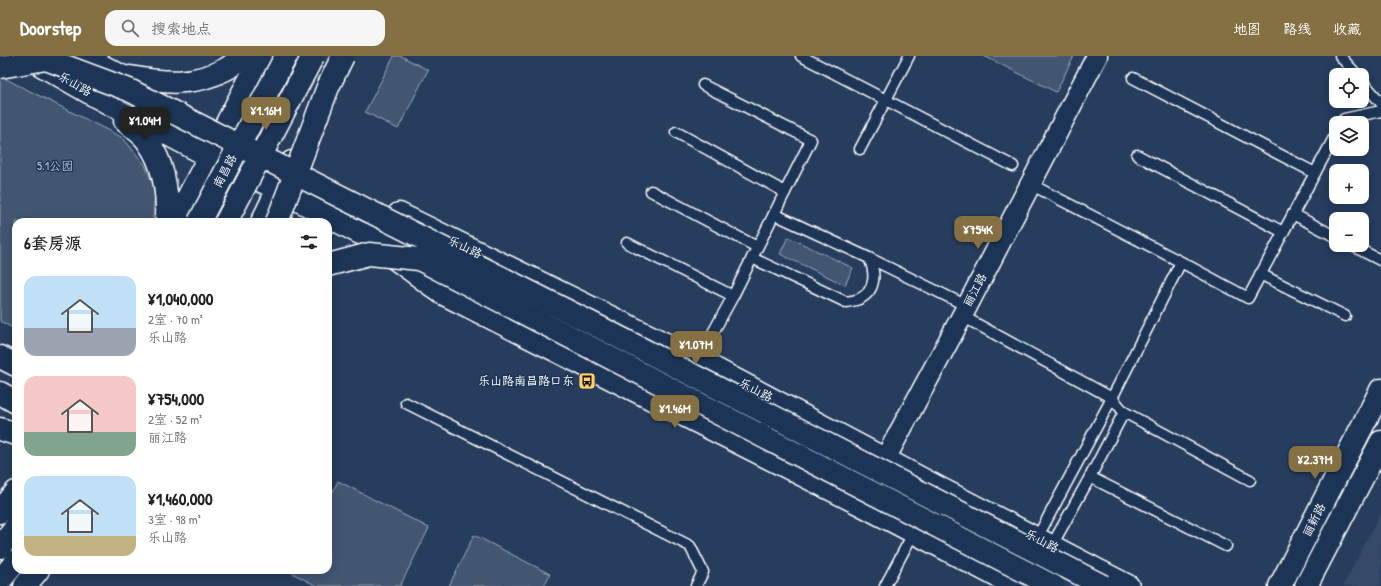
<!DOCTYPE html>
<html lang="zh">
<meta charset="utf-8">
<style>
body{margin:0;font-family:"Patrick Hand","LXGW WenKai TC",sans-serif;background:#f6f6f6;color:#202124;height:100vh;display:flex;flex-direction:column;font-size:15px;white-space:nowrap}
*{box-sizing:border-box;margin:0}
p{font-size:13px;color:#757577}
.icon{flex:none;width:22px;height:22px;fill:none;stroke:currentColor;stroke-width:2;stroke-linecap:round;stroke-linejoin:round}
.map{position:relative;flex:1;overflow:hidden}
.details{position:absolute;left:12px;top:162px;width:320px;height:356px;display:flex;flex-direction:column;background:#fff;border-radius:12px;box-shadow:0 2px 10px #0003}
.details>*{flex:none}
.fabs{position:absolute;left:1329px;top:12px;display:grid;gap:8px}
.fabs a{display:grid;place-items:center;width:40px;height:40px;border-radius:8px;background:#fff;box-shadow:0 2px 10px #0003;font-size:20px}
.price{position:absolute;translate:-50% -34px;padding:0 9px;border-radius:8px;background:#847042;color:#fff;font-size:13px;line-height:26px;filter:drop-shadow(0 1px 2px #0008)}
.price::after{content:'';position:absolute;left:50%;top:24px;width:12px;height:9px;margin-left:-6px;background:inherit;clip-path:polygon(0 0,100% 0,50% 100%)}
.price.on{background:#222;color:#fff}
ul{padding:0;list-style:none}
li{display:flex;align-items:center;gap:12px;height:100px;padding:0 12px}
li span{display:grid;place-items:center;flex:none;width:112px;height:80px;border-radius:12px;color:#555}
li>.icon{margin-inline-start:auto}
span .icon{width:48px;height:48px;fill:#fffc;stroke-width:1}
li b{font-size:17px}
h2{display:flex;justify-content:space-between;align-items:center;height:48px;padding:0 12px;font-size:17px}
header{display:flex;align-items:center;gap:24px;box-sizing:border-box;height:56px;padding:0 20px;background:#847042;color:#fff}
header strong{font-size:19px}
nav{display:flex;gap:22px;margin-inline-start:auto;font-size:14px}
.search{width:280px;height:36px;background:#f6f6f6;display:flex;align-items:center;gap:10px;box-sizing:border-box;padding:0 14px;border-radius:12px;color:#757577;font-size:15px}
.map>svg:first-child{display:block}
</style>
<header>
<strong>Doorstep</strong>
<div class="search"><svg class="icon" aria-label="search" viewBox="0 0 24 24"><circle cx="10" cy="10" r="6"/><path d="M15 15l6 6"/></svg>搜索地点</div>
<nav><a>地图</a><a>路线</a><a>收藏</a></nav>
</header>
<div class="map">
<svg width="1381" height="530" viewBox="0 0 1381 530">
<rect width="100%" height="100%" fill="#263d5e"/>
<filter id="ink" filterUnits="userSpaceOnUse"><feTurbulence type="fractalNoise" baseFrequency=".025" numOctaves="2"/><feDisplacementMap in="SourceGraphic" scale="8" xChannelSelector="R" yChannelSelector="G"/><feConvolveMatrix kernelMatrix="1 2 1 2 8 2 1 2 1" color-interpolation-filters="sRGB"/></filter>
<g filter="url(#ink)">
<!-- built -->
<polygon fill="#344a68" points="1381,456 1381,530 1343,530"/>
<!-- green -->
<g fill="#425672" stroke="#a0aab8">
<polygon points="394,0 401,0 428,14 398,73 365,56"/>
<polygon points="984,0 1074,0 1056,36"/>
<polygon points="0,20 123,82 145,109 155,133 153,163 152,166 16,166 16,274 0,265"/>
<polygon points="788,181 853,212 845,229 780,198"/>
<polygon points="338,425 429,472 400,530 317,530 292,517 293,514 328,514 328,446"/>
<polygon points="474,479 550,518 544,530 449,530"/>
</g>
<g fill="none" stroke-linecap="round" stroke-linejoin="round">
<!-- lane casing -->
<g stroke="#fff" stroke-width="13">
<g id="lane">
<polyline points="801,0 1013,110"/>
<polyline points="1340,0 1357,19"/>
<polyline points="1133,22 1315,117"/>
<polyline points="1362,25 1381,47"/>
<polyline points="1342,67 1344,63 1381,55"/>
<polyline points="676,76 785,136"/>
<polyline points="860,93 909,0"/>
<polyline points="1137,99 1283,176"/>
<polyline points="1030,128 1181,206"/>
<polyline points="651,135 757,191"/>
<polyline points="1293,158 1336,181"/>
<polyline points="627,187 733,240"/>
<polyline points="1351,189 1380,204"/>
<path d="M752,202L846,246C850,245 855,245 859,243C876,235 876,217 869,202L774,158"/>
<polyline points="869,202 967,250"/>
<polyline points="1260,218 1345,260"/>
<polyline points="962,260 1112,342 1124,356 1250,424"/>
<polyline points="698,304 733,240 811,84 703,29"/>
<polyline points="406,347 690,490 703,516 696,530"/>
<polyline points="1090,421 1226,490"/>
<polyline points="1037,482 1112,342 1181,206 1248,242 1336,78"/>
<polyline points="1051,491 1090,421 1124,356"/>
<polyline points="885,530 915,474"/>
</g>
</g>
<!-- street casing -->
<g stroke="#fff" stroke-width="23">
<polyline id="street" points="885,403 962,260 1097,0"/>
</g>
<!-- secondary casing -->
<g stroke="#fff" stroke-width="25">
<g id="secondary">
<polyline points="83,0 146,33"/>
<polyline points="36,6 97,41 209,100 278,133 358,176 416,200"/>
<path d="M130,21C164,27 194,30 226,13C232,10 238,4 243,0"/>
<path d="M125,65C133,71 143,78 148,86C165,109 168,139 167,166"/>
<polyline points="399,158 698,304 937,431 1128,530"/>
<polyline points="389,198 442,237 864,450 1016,530"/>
<polyline points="1280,530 1381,334"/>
<polyline points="1306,530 1381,386"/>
</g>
</g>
<!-- primary casing -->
<g stroke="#fff" stroke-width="25">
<g id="primary">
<polyline points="175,166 262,0"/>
<polyline points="262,166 278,133 292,106"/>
<polyline points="0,301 16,309"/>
<polyline points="0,337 16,346"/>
<polyline points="0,373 16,378"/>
<polyline points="0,456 16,436"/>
<polyline points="25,530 38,514"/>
</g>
</g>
<!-- highway casing -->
<g stroke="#fff" stroke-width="25">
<g id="highway">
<polyline points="0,491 16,470"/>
<polyline points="0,525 16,505"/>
</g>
</g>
<!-- lane -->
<use href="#lane" stroke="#1d3557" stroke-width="10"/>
<!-- street -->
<use href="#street" stroke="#1d3557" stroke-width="20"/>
<!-- secondary -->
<use href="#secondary" stroke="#1d3557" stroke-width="22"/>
<!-- primary -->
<use href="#primary" stroke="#1d3557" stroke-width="22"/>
<!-- highway -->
<use href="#highway" stroke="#1d3557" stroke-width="22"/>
<!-- primary-bridge casing -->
<g stroke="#fff" stroke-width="25" stroke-linecap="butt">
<g id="primary-bridge">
<polyline points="0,11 46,3 129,34 599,271 1103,530"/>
<polyline points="277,166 328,31 343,0"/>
<polyline points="328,209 369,198 419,203 1053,530"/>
</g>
</g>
<!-- highway-bridge casing -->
<g stroke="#fff" stroke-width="25" stroke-linecap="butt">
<g id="highway-bridge">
<polyline points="199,166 286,0"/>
<polyline points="226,166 313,0"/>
</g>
</g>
<!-- primary-bridge -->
<use href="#primary-bridge" stroke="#1d3557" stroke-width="22"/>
<!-- highway-bridge -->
<use href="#highway-bridge" stroke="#1d3557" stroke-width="22"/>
</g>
</g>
<!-- icons -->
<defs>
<g id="bus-square" transform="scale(0.9)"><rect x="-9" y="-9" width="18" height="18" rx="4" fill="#ffd166" stroke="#1d3557"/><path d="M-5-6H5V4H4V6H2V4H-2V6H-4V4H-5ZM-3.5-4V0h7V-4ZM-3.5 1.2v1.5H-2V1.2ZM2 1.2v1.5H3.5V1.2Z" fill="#111"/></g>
</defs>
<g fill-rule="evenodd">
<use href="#bus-square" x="587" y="325"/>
</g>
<g text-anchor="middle" stroke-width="3" stroke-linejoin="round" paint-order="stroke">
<!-- street labels -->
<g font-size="12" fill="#fff" stroke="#1d3557">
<text transform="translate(75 28) rotate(30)" y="4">乐山路</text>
<text transform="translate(225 115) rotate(-62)" y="4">南昌路</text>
<text transform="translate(465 191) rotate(26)" y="4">乐山路</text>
<text transform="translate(975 234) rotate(-62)" y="4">丽江路</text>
<text transform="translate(756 334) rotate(28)" y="4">乐山路</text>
<text transform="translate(1314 464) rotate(-63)" y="4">丽新路</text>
<text transform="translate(1042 485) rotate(28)" y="4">乐山路</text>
</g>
<!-- park labels -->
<g font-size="12" fill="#bdc4ce" stroke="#1d3557">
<text x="55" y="114">5.1公园</text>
</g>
<!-- poi labels -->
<g font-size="12" fill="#fff" stroke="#1d3557" text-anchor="end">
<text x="574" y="329">乐山路南昌路口东</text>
</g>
</g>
</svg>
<div class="fabs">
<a><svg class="icon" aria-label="locate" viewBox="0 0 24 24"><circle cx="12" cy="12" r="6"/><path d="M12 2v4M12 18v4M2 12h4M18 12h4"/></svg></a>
<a><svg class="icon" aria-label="layers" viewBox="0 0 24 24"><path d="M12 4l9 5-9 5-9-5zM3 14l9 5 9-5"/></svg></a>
<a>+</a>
<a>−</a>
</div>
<b class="price" style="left:266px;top:75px">¥1.16M</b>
<b class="price on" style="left:145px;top:85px">¥1.04M</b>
<b class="price" style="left:978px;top:194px">¥754K</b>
<b class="price" style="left:696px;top:309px">¥1.07M</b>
<b class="price" style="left:675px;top:373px">¥1.46M</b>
<b class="price" style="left:1315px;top:424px">¥2.37M</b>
<section class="details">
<h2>6套房源<svg class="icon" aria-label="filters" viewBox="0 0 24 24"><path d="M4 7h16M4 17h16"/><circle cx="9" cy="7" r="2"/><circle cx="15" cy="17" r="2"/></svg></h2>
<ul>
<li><span style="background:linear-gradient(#bfe0f5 65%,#9aa5b1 0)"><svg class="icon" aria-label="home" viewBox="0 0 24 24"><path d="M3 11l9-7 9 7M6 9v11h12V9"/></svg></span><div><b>¥1,040,000</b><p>2室 · 70 m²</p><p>乐山路</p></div></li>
<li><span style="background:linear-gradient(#f6c9c9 70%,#7fa58c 0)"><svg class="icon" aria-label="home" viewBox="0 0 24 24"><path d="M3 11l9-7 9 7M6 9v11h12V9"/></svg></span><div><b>¥754,000</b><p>2室 · 52 m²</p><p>丽江路</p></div></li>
<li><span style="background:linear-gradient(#bfe0f5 75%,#c2b280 0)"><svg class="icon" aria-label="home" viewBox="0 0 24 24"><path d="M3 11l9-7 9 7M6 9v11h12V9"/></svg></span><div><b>¥1,460,000</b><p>3室 · 98 m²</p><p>乐山路</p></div></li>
</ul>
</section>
</div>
